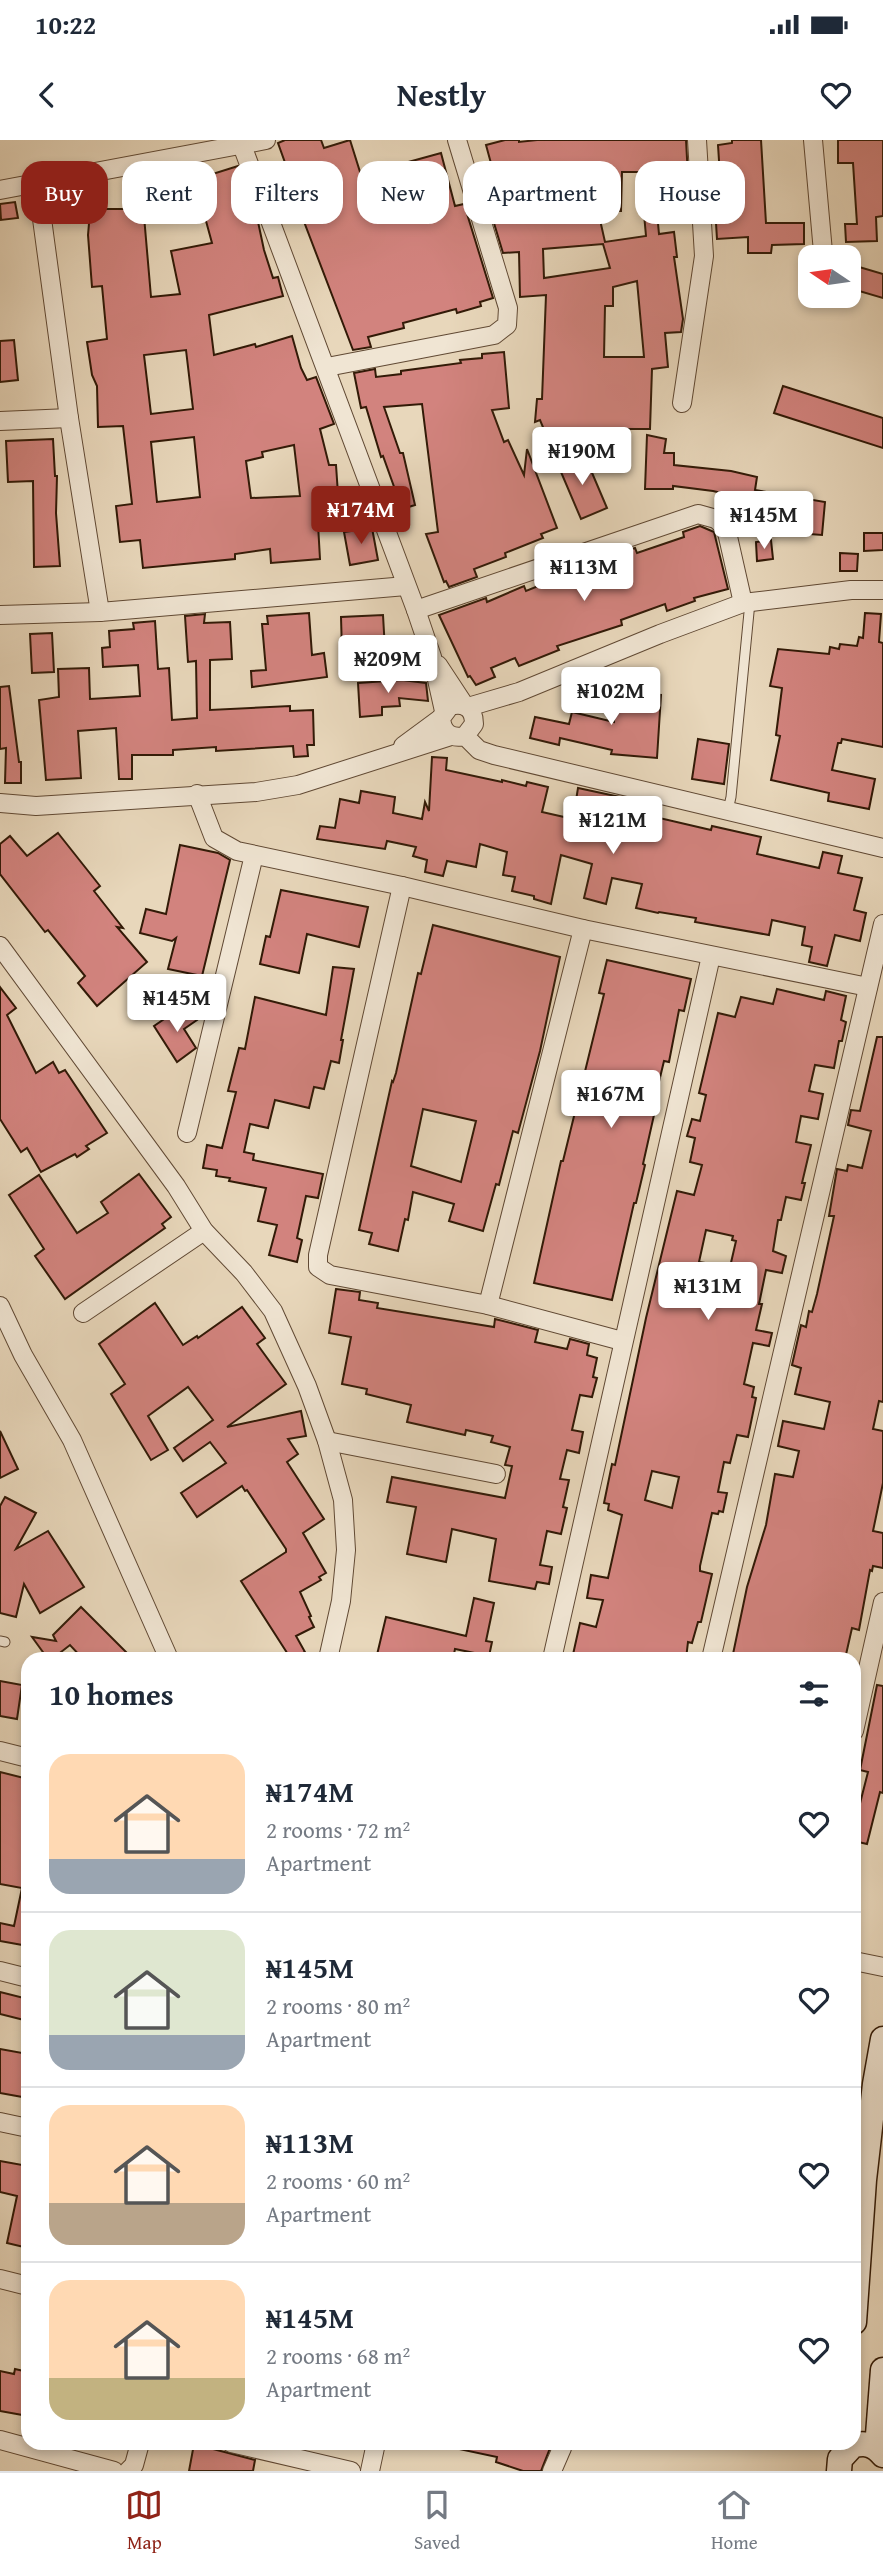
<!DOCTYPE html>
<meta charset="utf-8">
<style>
body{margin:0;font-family:"Gentium Book Plus",serif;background:#f6f6f7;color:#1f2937;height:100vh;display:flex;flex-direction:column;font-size:26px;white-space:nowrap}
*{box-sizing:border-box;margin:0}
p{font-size:23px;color:#747a83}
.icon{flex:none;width:38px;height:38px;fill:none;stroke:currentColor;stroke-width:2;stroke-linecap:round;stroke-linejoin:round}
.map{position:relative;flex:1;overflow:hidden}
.details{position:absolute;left:21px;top:1512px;width:840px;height:798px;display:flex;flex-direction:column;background:#fff;border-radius:21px;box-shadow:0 4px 10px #0003}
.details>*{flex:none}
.guide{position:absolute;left:21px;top:21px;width:842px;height:63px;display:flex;gap:14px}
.needle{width:46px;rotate:283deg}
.controls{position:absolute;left:798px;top:105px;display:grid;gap:14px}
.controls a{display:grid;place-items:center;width:63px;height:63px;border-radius:14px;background:#fff;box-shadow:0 4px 10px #0003;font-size:35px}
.price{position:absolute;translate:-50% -60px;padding:0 16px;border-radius:7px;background:#fff;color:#222;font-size:23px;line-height:46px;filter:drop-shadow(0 2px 4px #0008)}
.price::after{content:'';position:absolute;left:50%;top:42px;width:21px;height:16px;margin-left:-10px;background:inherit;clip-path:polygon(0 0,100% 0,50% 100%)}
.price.active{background:#8f2418;color:#fff}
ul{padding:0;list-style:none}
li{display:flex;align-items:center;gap:21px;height:175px;padding:0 28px}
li+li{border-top:2px solid #e0e1e3}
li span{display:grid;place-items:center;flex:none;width:196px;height:140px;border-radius:21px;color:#555}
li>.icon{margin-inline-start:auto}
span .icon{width:84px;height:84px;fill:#fffc;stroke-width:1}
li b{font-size:30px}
h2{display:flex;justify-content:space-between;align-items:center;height:84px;padding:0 28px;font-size:30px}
.chip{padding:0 24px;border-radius:21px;background:#fff;box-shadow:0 4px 10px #0003;font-size:24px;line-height:63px}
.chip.active{background:#8f2418;color:#fff}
.status{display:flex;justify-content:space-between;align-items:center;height:49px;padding:0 35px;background:#fff;direction:ltr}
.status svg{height:19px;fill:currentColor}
header{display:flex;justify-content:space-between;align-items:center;height:91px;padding:0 28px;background:#fff;font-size:32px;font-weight:800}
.tabs{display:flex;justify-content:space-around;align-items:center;height:98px;border-top:2px solid #e0e1e3;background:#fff;font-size:19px;color:#747a83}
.tabs a{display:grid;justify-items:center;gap:4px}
.tabs .active{color:#8f2418}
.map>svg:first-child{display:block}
</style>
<div class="status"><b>10:22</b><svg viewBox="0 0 49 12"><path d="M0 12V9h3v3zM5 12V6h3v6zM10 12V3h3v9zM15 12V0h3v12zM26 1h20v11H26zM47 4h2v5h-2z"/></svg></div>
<header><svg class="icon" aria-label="back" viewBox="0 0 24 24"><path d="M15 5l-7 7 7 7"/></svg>Nestly<svg class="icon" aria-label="heart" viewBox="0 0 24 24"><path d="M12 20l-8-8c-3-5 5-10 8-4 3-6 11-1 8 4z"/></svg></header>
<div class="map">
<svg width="883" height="2331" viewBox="0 0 883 2331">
<rect width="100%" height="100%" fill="#e8d7bb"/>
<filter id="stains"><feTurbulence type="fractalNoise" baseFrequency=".00286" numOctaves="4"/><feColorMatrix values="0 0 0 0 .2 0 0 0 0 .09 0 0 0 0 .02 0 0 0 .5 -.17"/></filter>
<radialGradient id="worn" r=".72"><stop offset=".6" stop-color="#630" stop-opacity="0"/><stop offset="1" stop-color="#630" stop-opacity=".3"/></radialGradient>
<!-- building -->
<g fill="#d2837e" stroke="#321a07" stroke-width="2" fill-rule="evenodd">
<polygon points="285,0 321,0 324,8 350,0 361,35 441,13 455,66 464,64 493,158 480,162 481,166 457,173 456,169 403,183 404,188 368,197 371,207 353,210 290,45 293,45 278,3"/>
<path d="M505,0H519V2L537,0H686L689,55L661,56L660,32H622L621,71H598L605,102L646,96L643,63L656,62L659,94L674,92L677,117H674L683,179L681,192L665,193L668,227L652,229L650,289H561L558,323L540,280L535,282L537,259H542L546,155L520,157L519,112L503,113L478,30L492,27L486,5ZM603,104L610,128L544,138L543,109ZM637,141L644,217H604L605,166H613V147Z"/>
<polygon points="732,0 761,0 766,83 804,83 804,104 772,105 771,113 748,113 748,97 717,99 716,83 723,82 718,5 732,3"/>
<polygon points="838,0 883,0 883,76 876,77 877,101 846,102 845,84 857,84 853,23 838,23"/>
<path d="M198,24L200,38L238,26L257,77L264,110L273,138L278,137L283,156L209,175L214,215L255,204L256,207L292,196L301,228L307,240L316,237L334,284L320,289L329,325H336L338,354H348L349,383L318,384L320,419L271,423L270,409L235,414V419L143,428L140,400L120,402L116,366L132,364L123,286L98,287L97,246L92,235L87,202L107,199L102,146L92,147L88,95L90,72H104V69H128L131,76H144L151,157L180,154L171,111L212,103L203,70L175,73L171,44L175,43L173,29ZM186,210L193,269L151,274L144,215ZM194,297L200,357L157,362L151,302ZM294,305L300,356L251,358L246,321L263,317L262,312Z"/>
<polygon points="15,62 18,78 1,80 0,64"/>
<polygon points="849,124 883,134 883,158 849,148"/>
<polygon points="14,200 18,240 0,242 0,201"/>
<polygon points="504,212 509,268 492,270 504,302 508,300 524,335 527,309 557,388 541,394 543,398 505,413 506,417 474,429 477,437 449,447 446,441 444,442 426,394 438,392 422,264 384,267 400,313 403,313 415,365 402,369 383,316 381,317 366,267 361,268 354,233 375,229 376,237 401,234 401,231 461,223 460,220 482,218 482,214"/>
<polygon points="783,246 883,278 883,308 774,273"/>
<polygon points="647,295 666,299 664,313 674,313 674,325 731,331 757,337 755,350 825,362 822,395 770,391 773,365 713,351 673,346 673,349 645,349"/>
<polygon points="53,299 55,336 57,336 56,373 60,426 34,427 33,341 8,342 6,301"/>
<polygon points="584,314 607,368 581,379 558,325"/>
<polygon points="700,386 714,392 728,449 694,458 695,461 667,471 665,464 621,480 622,485 557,506 559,510 519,526 515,518 491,528 495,537 476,545 470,536 468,537 439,475 486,458 487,462 524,446 526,451 563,436 566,442 609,426 606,417 635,408 637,413 684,397 683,392"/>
<polygon points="372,388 378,420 350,425 344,392"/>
<polygon points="864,393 883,393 883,410 864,411"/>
<polygon points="771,400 773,419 757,421 756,402"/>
<polygon points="840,413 858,414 857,431 840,431"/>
<polygon points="309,473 312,515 324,513 327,537 252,547 251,531 266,530 262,484 268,484 267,476"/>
<polygon points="865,473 881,474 879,502 883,503 883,607 842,599 841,603 838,603 832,630 875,639 869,669 828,661 829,653 771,640 780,596 776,595 782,548 770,546 778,509 829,514 830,507 839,509 840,504 857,506 859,497 863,498"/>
<polygon points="205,474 204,483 230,482 232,519 210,520 210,570 290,566 290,571 313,570 314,605 307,605 308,616 294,617 293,606 216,611 216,607 173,610 173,615 132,615 132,639 119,639 116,588 78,591 81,638 46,640 39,560 59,557 58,529 89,528 90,559 140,556 138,525 103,527 102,508 110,507 109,491 134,489 133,483 155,481 158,529 169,528 172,580 197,578 196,521 188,522 185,476"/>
<polygon points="383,475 385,510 342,512 341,477"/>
<polygon points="52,493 54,532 32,533 30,494"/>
<polygon points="402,540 426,543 428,561 399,558 400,566 382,567 382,575 360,577 358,543"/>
<polygon points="9,546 19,622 21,622 21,643 5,643 6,608 0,609 0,547"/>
<polygon points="616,552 661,555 657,618 611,614 612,610 560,598 559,605 530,598 535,577 569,584 572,572 614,582"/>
<polygon points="698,599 729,604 724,644 692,639"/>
<polygon points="432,617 447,618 446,630 502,642 502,640 526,646 527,642 548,647 542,672 573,679 578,648 634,660 632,668 655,672 655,677 711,690 712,686 761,697 757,714 819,728 823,712 842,716 838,733 862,738 854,770 866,773 860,801 835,795 827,826 809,822 812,807 802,805 805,787 772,780 769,795 695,782 696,778 659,772 658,773 636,768 642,744 612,738 606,764 584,758 592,724 561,715 551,764 534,759 534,756 512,751 515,737 503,735 507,712 480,704 476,727 447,721 443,736 425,732 427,720 413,716 416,707 387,701 385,709 317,699 320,686 335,688 340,659 359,663 361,651 395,657 393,673 422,679 425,662 429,671"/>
<polygon points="58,693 100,746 94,751 123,788 117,787 147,822 97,866 78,843 85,836 48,790 45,792 0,734 0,704 10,696 27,716"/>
<polygon points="180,705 218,713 230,720 202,836 168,829 176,798 172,801 140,793 146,769 166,774"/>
<polygon points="281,750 368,767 359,807 307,794 299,833 260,824 266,796 270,797"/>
<path d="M433,785L560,817L540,911L518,993L513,991L499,1045L496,1044L483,1091L449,1081L454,1064L413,1052L408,1080L405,1079L398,1111L369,1104L372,1093L359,1090L392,941L393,942L396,933L418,833L421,834ZM423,969L476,981L461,1042L411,1026Z"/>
<polygon points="607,820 691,839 684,871 679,870 669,922 664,921 651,975 654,975 643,1024 645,1025 636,1063 634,1063 612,1160 534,1143 561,1021 563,1021 604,854 599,853"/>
<polygon points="333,827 354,829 341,900 343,900 339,923 331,921 324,949 314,947 309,968 275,960 268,988 250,984 244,1012 254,1014 253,1020 323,1034 318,1058 306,1056 297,1098 302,1100 297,1122 269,1115 277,1085 258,1081 266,1048 229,1041 230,1038 216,1036 217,1030 203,1028 207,1005 222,1008 236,952 228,951 239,908 245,909 255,857 326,875"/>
<polygon points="0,847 16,868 7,875 36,933 53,922 59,933 65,930 107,993 86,1006 89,1009 77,1017 75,1014 41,1032 27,1008 21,1012 0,979"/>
<path d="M777,849L824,860L826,851L846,856L841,880L846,882L842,901H839L834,928L815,925L809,951L823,954L818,979L801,976L796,1002L811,1005L802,1043H805L801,1060L786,1057L781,1080H778L773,1111L786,1116L782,1133L766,1130L759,1164H762L756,1190L772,1193L769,1206L753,1203L744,1244L754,1247L752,1257L756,1258L748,1297L737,1295L730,1323L724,1322L718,1352L727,1353L723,1372L719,1371L718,1374L712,1373L700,1426V1431L712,1434L701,1482H698L692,1503L688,1502L686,1519H572L580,1483L596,1487L603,1460L587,1458L591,1435L608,1438L622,1375L608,1370L609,1364L604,1363L612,1324L615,1325L646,1178L677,1051L694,1055L702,1025L690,1022L695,998L687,996L692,979L700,981L706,955L699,953L718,873L735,877L741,857L773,864ZM706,1090L733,1096L732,1100L736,1101L730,1127L699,1122ZM652,1331L679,1337L672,1368L645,1360Z"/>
<polygon points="189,868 197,880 184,889 196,908 177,922 154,886 173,873 175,877"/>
<polygon points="877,897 883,897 883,1262 879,1261 873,1289 883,1291 883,1343 873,1391 883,1393 883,1428 873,1426 872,1431 870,1430 859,1490 852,1488 845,1519 735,1519 736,1515 733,1514 747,1447 766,1385 775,1334 793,1337 799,1311 778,1306 783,1281 824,1289 830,1262 795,1254 801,1228 792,1225 801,1185 806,1187 809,1171 812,1172 817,1154 834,1076 829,1076 837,1029 847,1031 848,1025 862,1028 871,991 848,985 851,970 860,971"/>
<polygon points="139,1034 171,1077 162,1084 165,1088 65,1159 35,1116 44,1109 9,1055 39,1035 77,1093 108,1073 101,1062"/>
<polygon points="336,1149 360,1152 359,1160 378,1163 377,1168 494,1187 495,1179 538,1190 535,1202 567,1209 570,1199 589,1204 587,1215 597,1218 593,1237 597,1238 592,1257 580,1255 572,1290 583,1292 579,1313 567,1310 560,1339 569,1340 563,1367 567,1368 561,1394 547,1391 540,1425 552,1427 549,1444 537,1442 535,1449 489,1441 496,1399 452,1389 446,1422 407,1414 416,1367 387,1362 392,1337 505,1358 512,1326 505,1325 510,1307 491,1302 493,1296 466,1290 465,1295 407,1282 411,1265 366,1254 367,1249 342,1244 351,1197 329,1193"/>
<polygon points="155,1163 183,1205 197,1196 198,1198 242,1167 265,1198 257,1204 286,1244 227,1287 301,1271 306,1296 288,1299 298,1314 287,1322 324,1379 303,1393 326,1433 319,1437 321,1440 300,1452 311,1476 309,1477 314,1487 296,1496 305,1512 291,1519 241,1441 286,1412 286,1409 247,1350 245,1351 242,1346 197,1377 181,1353 226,1323 210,1302 183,1321 174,1308 213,1280 188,1247 148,1276 168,1310 151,1320 111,1254 125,1244 99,1204"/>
<polygon points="0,1291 18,1329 0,1338"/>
<polygon points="5,1357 36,1373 16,1409 48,1391 84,1447 40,1473 24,1444 16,1477 0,1473 0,1366"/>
<polygon points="474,1458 494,1463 486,1501 492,1502 489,1516 455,1509 453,1519 376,1519 386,1477 466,1496"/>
<polygon points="81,1467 133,1519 83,1519 70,1505 52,1519 48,1519 32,1497 56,1501 53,1495"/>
<polygon points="0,1541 22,1545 17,1579 0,1576"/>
<polygon points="877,1545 883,1546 883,1653 880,1652 867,1704 854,1701 854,1687 868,1632 860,1630"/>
<polygon points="0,1632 28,1639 28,1806 0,1801 0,1783 14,1786 22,1748 0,1744"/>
<polygon points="0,1852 28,1859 28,1875 25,1874 24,1880 0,1874"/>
<polygon points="0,1909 28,1914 28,1958 0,1953"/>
<polygon points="0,2021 28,2026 28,2108 7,2103 17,2056 0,2052"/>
<polygon points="15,2229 28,2232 28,2276 0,2271 0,2231 14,2234"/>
<polygon points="459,2303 552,2303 541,2331 523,2331 496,2322 497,2317 459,2309"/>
<polygon points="194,2304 255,2320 253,2331 189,2331"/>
</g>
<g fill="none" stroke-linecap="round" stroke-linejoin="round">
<!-- lane casing -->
<g stroke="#604934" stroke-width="11">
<g id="lane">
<polyline points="728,670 731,657 750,462"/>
<polyline points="0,1501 5,1502"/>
</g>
</g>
<!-- street casing -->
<g stroke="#604934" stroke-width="20">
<g id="street">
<polyline points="240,0 416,470 432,517 444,571"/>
<polyline points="813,0 823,112"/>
<polyline points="37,42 69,278 100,472"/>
<polyline points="0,50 266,0"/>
<polyline points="327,227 494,195 507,185 508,168 457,0"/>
<polyline points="682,263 704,116 697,0"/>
<polyline points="0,281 69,278"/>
<polyline points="416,470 698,374 716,379 726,388 743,463"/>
<polyline points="0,475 100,472 406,446"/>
<polyline points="438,525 465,566"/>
<polyline points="468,567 519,552 660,494 743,463 851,450 883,450"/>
<path d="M465,596L474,584C474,568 464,562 450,566L441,578C442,592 450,599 465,596L479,610L494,615L883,708"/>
<polyline points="403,606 441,578"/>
<polyline points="197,654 214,698 237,711 402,746 583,789 868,847"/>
<polyline points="0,663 36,666 256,652 298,645 451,596"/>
<polyline points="402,746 318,1115 318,1127 330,1135 488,1165 622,1201"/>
<polyline points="0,806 176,1046 204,1091 244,1133 273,1171 307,1246 327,1301 343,1360 346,1410 341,1461 328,1519"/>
<polyline points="187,993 254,715"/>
<polyline points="488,1165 583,789"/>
<polyline points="0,1166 23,1215 72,1300 169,1519"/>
<polyline points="83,1173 204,1091"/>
<polyline points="327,1301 496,1334"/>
<polyline points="552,1519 711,816"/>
<polyline points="711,1519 883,784"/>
<polyline points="854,1591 883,1462"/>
<polyline points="0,1611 28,1618"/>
<polyline points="854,1821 883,1827"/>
<polyline points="0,1831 28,1838"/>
<polyline points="0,1982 28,1988"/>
<polyline points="0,2139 28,2146"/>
<polyline points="0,2300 114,2331"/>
<polyline points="231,2303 351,2331"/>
<polyline points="128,2331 134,2325 140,2303"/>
<polyline points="370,2331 376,2303"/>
<polyline points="552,2331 562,2308"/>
</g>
</g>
<!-- secondary casing -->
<g stroke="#321a07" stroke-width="27">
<g id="secondary">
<polyline points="854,2182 864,2040 875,1944 883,1899"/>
<polyline points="877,2308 883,2230"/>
<path d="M839,2331L840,2319L852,2306C865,2302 874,2304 883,2315"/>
</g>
</g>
<!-- lane -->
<use href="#lane" stroke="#f0e5d3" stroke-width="9"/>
<!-- street -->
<use href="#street" stroke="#f0e5d3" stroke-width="18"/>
<!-- secondary -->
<use href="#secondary" stroke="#f0e5d3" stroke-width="24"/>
</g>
<rect width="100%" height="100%" filter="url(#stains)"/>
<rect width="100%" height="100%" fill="url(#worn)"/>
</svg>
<div class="controls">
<a><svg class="needle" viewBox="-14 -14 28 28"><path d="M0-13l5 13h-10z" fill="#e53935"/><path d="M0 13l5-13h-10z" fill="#747a83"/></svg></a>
</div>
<b class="price" style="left:582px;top:347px">₦190M</b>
<b class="price active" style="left:361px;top:406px">₦174M</b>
<b class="price" style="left:764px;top:411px">₦145M</b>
<b class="price" style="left:584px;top:463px">₦113M</b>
<b class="price" style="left:388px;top:555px">₦209M</b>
<b class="price" style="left:611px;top:587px">₦102M</b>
<b class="price" style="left:613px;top:716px">₦121M</b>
<b class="price" style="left:177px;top:894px">₦145M</b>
<b class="price" style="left:611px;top:990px">₦167M</b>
<b class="price" style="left:708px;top:1182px">₦131M</b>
<div class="guide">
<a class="chip active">Buy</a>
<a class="chip">Rent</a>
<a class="chip">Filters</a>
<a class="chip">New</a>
<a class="chip">Apartment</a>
<a class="chip">House</a>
</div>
<section class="details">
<h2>10 homes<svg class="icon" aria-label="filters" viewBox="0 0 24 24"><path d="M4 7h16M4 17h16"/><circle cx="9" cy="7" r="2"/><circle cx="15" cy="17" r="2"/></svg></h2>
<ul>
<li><span style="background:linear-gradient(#ffd9b3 75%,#9aa5b1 0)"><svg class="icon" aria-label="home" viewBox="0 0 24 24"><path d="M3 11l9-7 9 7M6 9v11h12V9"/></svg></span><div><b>₦174M</b><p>2 rooms · 72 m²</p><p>Apartment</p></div><svg class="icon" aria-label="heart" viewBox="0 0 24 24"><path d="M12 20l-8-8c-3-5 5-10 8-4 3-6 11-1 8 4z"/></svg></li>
<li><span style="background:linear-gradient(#dfe7d0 75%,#9aa5b1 0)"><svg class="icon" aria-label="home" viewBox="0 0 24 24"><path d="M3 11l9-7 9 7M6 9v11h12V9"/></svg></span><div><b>₦145M</b><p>2 rooms · 80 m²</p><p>Apartment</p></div><svg class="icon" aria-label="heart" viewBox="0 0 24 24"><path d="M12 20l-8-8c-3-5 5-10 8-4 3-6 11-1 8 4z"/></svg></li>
<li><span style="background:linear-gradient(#ffd9b3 70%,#b9a48a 0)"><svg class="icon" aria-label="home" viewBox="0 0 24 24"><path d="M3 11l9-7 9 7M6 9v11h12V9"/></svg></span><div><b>₦113M</b><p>2 rooms · 60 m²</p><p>Apartment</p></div><svg class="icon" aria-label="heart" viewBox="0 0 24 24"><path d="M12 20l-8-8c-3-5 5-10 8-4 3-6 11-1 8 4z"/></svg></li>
<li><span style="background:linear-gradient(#ffd9b3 70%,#c2b280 0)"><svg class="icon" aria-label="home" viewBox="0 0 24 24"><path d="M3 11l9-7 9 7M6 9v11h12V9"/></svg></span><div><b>₦145M</b><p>2 rooms · 68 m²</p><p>Apartment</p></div><svg class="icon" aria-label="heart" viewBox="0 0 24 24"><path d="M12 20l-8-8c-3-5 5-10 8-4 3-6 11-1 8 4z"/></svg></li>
</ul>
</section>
</div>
<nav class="tabs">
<a class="active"><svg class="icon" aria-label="map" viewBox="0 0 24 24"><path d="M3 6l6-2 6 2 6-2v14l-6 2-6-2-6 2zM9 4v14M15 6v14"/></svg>Map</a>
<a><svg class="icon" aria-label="saved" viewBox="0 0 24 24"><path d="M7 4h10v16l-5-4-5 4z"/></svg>Saved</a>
<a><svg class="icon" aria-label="home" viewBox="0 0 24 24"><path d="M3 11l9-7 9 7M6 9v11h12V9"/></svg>Home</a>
</nav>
